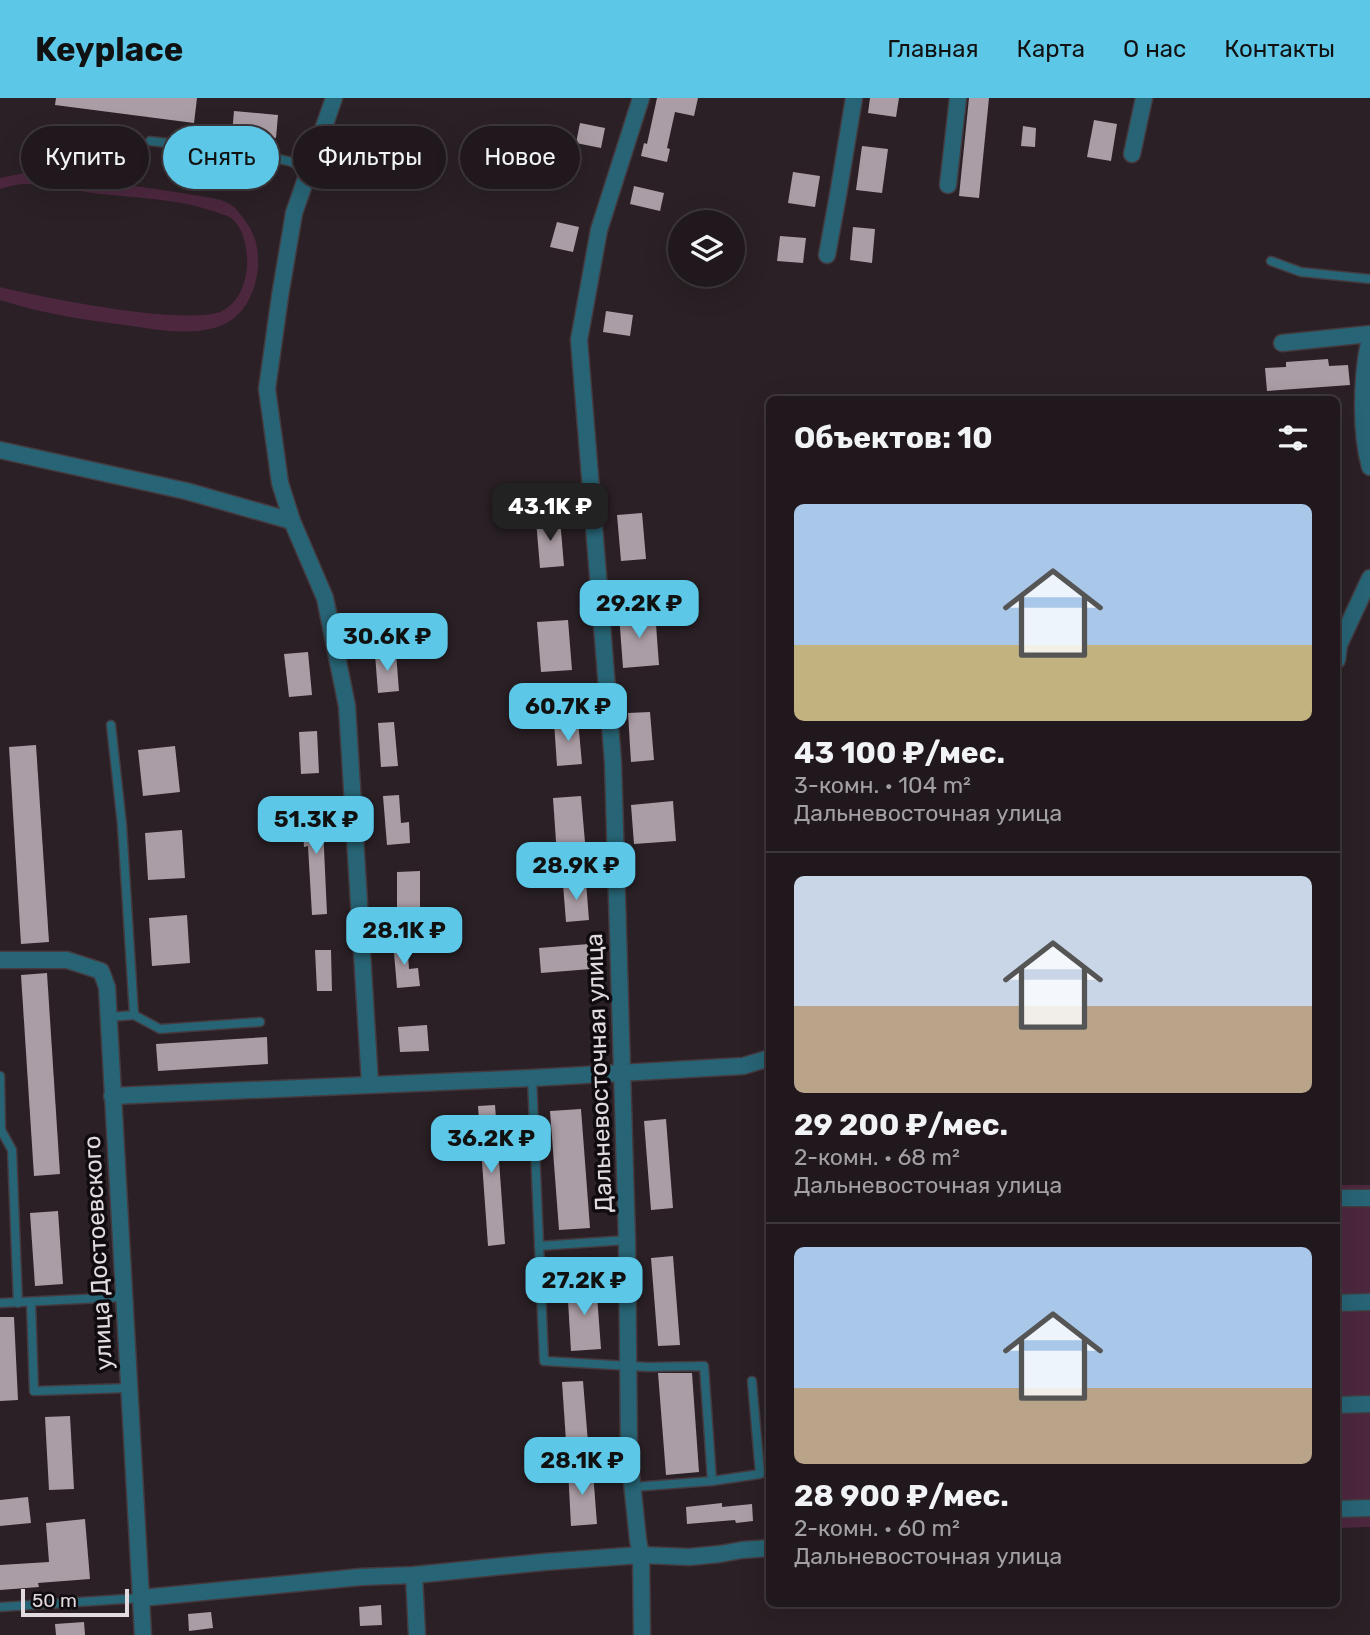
<!DOCTYPE html>
<html lang="ru">
<meta charset="utf-8">
<style>
body{margin:0;font-family:Rubik,sans-serif;background:#2d2529;color:#f1f3f6;height:100vh;display:flex;flex-direction:column;font-size:26px;white-space:nowrap}
*{box-sizing:border-box;margin:0}
p{font-size:23px;color:#a2a0a3}
.icon{flex:none;width:38px;height:38px;fill:none;stroke:currentColor;stroke-width:2;stroke-linecap:round;stroke-linejoin:round}
.map{position:relative;flex:1;overflow:hidden}
.panel{position:absolute;left:766px;top:298px;width:574px;height:1211px;display:flex;flex-direction:column;background:#20181c;border-radius:10px;box-shadow:0 7px 28px #0002,0 0 0 2px #3d373b}
.panel>*{flex:none}
.top-card{position:absolute;left:21px;top:28px;width:640px;height:63px;display:flex;gap:14px}
.controls{position:absolute;left:668px;top:112px;display:grid;gap:14px}
.controls a{display:grid;place-items:center;width:77px;height:77px;border-radius:50%;background:#20181c;box-shadow:0 7px 28px #0002,0 0 0 2px #3d373b;font-size:35px}
.scale{position:absolute;left:21px;bottom:18px;width:108px;box-sizing:border-box;padding-left:7px;border:4px solid #e1dade;border-top:0;font-size:19px;line-height:24px;white-space:nowrap;color:#e1dade;-webkit-text-stroke:5px #100b0e;paint-order:stroke}
.price{position:absolute;translate:-50% -60px;padding:0 16px;border-radius:14px;background:#5cc7e7;color:#111;font-size:23px;line-height:46px;filter:drop-shadow(0 2px 4px #0008)}
.price::after{content:'';position:absolute;left:50%;top:42px;width:21px;height:16px;margin-left:-10px;background:inherit;clip-path:polygon(0 0,100% 0,50% 100%)}
.price.selected{background:#222;color:#fff}
ul{padding:0;list-style:none}
li{display:grid;align-content:center;gap:14px;height:371px;padding:0 28px}
li+li{border-top:2px solid #3d373b}
li span{display:grid;place-items:center;height:217px;border-radius:10px;color:#555}
li>.icon{margin-inline-start:auto}
span .icon{width:126px;height:126px;fill:#fffc;stroke-width:1}
li b{font-size:30px}
h2{display:flex;justify-content:space-between;align-items:center;height:84px;padding:0 28px;font-size:30px}
.chip{padding:0 24px;border-radius:32px;background:#20181c;box-shadow:0 7px 28px #0002,0 0 0 2px #3d373b;font-size:24px;line-height:63px}
.chip.selected{background:#5cc7e7;color:#111}
header{display:flex;align-items:center;gap:42px;box-sizing:border-box;height:98px;padding:0 35px;background:#5cc7e7;color:#111}
header strong{font-size:33px}
nav{display:flex;gap:38px;margin-inline-start:auto;font-size:24px}
.map>svg:first-child{display:block}
</style>
<header>
<strong>Keyplace</strong>
<nav><a>Главная</a><a>Карта</a><a>О нас</a><a>Контакты</a></nav>
</header>
<div class="map">
<svg width="1370" height="1537" viewBox="0 0 1370 1537">
<rect width="100%" height="100%" fill="#2a2025"/>
<!-- green -->
<g fill="#4c273e">
<path d="M29,74C80,81 131,87 182,95C196,98 221,99 233,108C234,108 239,115 240,116C254,133 259,146 258,169C256,194 244,219 220,228C192,239 153,231 125,227C83,222 40,215 0,202V189C40,199 189,229 222,213C239,204 245,187 247,169C248,154 244,129 231,120C227,117 220,116 216,114C179,101 140,100 100,96C76,93 51,87 26,86C17,86 9,88 0,91V80Z"/>
<polygon points="1337,1087 1370,1087 1370,1429 1337,1430"/>
</g>
<!-- building -->
<g fill="#ab9da5">
<polygon points="56,0 197,0 194,25 55,7"/>
<polygon points="657,0 698,0 694,18 675,14 667,50 670,51 667,64 641,58 644,45 647,46"/>
<polygon points="870,0 899,0 896,19 868,15"/>
<polygon points="969,0 989,0 979,100 959,98"/>
<polygon points="234,13 278,17 276,40 232,36"/>
<polygon points="1094,22 1117,26 1111,63 1087,59"/>
<polygon points="580,25 605,30 601,50 576,45"/>
<polygon points="1023,28 1036,30 1035,49 1021,48"/>
<polygon points="862,48 888,51 882,95 856,92"/>
<polygon points="793,74 820,78 815,109 788,105"/>
<polygon points="634,88 664,95 660,113 630,106"/>
<polygon points="557,124 579,129 573,154 550,149"/>
<polygon points="853,129 875,131 872,165 850,162"/>
<polygon points="780,138 806,140 803,165 777,163"/>
<polygon points="606,213 633,217 630,238 603,234"/>
<polygon points="1328,261 1329,268 1348,267 1350,287 1267,293 1265,270 1286,269 1286,264"/>
<polygon points="642,415 646,461 621,463 617,417"/>
<polygon points="560,421 564,468 540,470 536,422"/>
<polygon points="655,513 659,567 623,570 619,516"/>
<polygon points="568,522 572,572 541,574 537,524"/>
<polygon points="308,554 312,597 289,599 284,556"/>
<polygon points="396,555 399,593 378,595 375,556"/>
<polygon points="650,614 654,662 631,664 628,615"/>
<polygon points="578,622 582,666 557,668 554,624"/>
<polygon points="394,624 398,668 381,669 378,625"/>
<polygon points="317,633 319,675 301,676 299,634"/>
<polygon points="36,647 49,844 21,846 9,649"/>
<polygon points="175,648 180,694 143,698 138,652"/>
<polygon points="399,697 401,725 409,724 410,745 387,747 383,698"/>
<polygon points="581,698 586,756 557,758 553,700"/>
<polygon points="673,703 676,743 634,746 631,707"/>
<polygon points="322,707 327,816 312,817 308,748 304,749 302,708"/>
<polygon points="182,732 185,780 148,782 145,735"/>
<polygon points="420,773 420,821 397,821 397,774"/>
<polygon points="586,784 589,822 566,824 563,786"/>
<polygon points="187,817 190,865 152,868 149,820"/>
<polygon points="407,842 409,871 418,870 420,888 397,890 393,843"/>
<polygon points="589,846 591,871 541,875 539,850"/>
<polygon points="315,852 331,852 332,893 317,893"/>
<polygon points="47,875 60,1076 34,1078 21,877"/>
<polygon points="427,927 429,953 400,954 398,929"/>
<polygon points="267,939 268,966 158,973 156,946"/>
<polygon points="495,1007 505,1146 488,1148 478,1008"/>
<polygon points="581,1011 590,1130 559,1132 550,1013"/>
<polygon points="666,1021 673,1110 651,1112 644,1023"/>
<polygon points="58,1113 63,1186 35,1188 30,1115"/>
<polygon points="673,1158 680,1247 658,1248 651,1160"/>
<polygon points="596,1184 601,1251 571,1253 567,1186"/>
<polygon points="0,1219 14,1219 18,1302 0,1303"/>
<polygon points="658,1275 692,1275 699,1374 666,1377"/>
<polygon points="583,1283 589,1357 567,1358 562,1284"/>
<polygon points="70,1318 74,1391 49,1392 45,1319"/>
<polygon points="590,1370 590,1374 593,1374 597,1426 571,1428 568,1371"/>
<polygon points="28,1399 31,1425 0,1428 0,1402"/>
<polygon points="722,1405 722,1409 752,1406 753,1423 736,1425 735,1422 687,1426 686,1409"/>
<polygon points="85,1421 90,1481 38,1485 39,1489 0,1492 0,1467 49,1464 46,1425"/>
<polygon points="381,1507 382,1527 360,1528 359,1509"/>
<polygon points="211,1514 213,1530 189,1533 188,1516"/>
<polygon points="84,1524 85,1537 56,1537 55,1526"/>
</g>
<g fill="none" stroke-linecap="round" stroke-linejoin="round">
<!-- service casing -->
<g stroke="#443a3f" stroke-width="11">
<g id="service">
<polyline points="150,43 254,55 292,64 309,74"/>
<polyline points="1271,163 1301,174 1370,181"/>
<polyline points="134,917 160,931 260,924"/>
<polyline points="109,919 134,917 122,727 111,627"/>
<polyline points="0,978 1,1032 12,1052 18,1205"/>
<polyline points="532,980 544,1263 648,1269 704,1268 712,1383 633,1389"/>
<polyline points="539,1148 627,1142"/>
<polyline points="0,1205 123,1199"/>
<polyline points="31,1205 34,1293 129,1290"/>
<polyline points="556,1365 591,1363 629,1356"/>
<polyline points="712,1383 760,1376 752,1283"/>
<polyline points="0,1509 141,1500"/>
</g>
</g>
<!-- minor casing -->
<g stroke="#443a3f" stroke-width="19">
<g id="minor">
<polyline points="334,0 294,115 280,198 267,291 280,385 292,423 325,500 347,608 370,986"/>
<polyline points="641,0 599,132 579,242 613,664 627,1142 629,1356 638,1442 641,1457 642,1537"/>
<polyline points="1132,56 1144,0"/>
<polyline points="948,87 958,0"/>
<polyline points="827,157 838,97 854,0"/>
<path d="M1370,242C1366,255 1365,268 1364,281C1362,310 1362,340 1370,369"/>
<polyline points="1282,245 1370,236"/>
<polyline points="0,352 186,393 292,423"/>
<polyline points="1337,562 1339,547 1370,480"/>
<polyline points="0,862 67,862 101,873 107,889 143,1537"/>
<polyline points="112,998 532,980 743,968 770,960"/>
<polyline points="1337,1100 1370,1100"/>
<polyline points="1337,1205 1370,1204"/>
<polyline points="1337,1307 1370,1306"/>
<polyline points="1337,1411 1370,1410"/>
<polyline points="414,1477 417,1537"/>
<polyline points="141,1500 361,1479 414,1477 544,1464 641,1457 689,1459 720,1456 742,1452 770,1450"/>
</g>
</g>
<!-- service -->
<use href="#service" stroke="#276475" stroke-width="8"/>
<!-- minor -->
<use href="#minor" stroke="#276475" stroke-width="16"/>
</g>
<g text-anchor="middle" stroke-width="7" stroke-linejoin="round" paint-order="stroke">
<!-- street labels -->
<g font-size="24" fill="#e1dade" stroke="#100b0e">
<text transform="translate(599 975) rotate(-92)" y="8">Дальневосточная улица</text>
<text transform="translate(98 1155) rotate(-93)" y="8">улица Достоевского</text>
</g>
</g>
</svg>
<div class="controls">
<a><svg class="icon" aria-label="layers" viewBox="0 0 24 24"><path d="M12 4l9 5-9 5-9-5zM3 14l9 5 9-5"/></svg></a>
</div>
<div class="scale">50 m</div>
<b class="price selected" style="left:550px;top:445px">43.1K ₽</b>
<b class="price" style="left:639px;top:542px">29.2K ₽</b>
<b class="price" style="left:387px;top:575px">30.6K ₽</b>
<b class="price" style="left:568px;top:645px">60.7K ₽</b>
<b class="price" style="left:316px;top:758px">51.3K ₽</b>
<b class="price" style="left:576px;top:804px">28.9K ₽</b>
<b class="price" style="left:404px;top:869px">28.1K ₽</b>
<b class="price" style="left:491px;top:1077px">36.2K ₽</b>
<b class="price" style="left:584px;top:1219px">27.2K ₽</b>
<b class="price" style="left:582px;top:1399px">28.1K ₽</b>
<div class="top-card">
<a class="chip">Купить</a>
<a class="chip selected">Снять</a>
<a class="chip">Фильтры</a>
<a class="chip">Новое</a>
</div>
<section class="panel">
<h2>Объектов: 10<svg class="icon" aria-label="filters" viewBox="0 0 24 24"><path d="M4 7h16M4 17h16"/><circle cx="9" cy="7" r="2"/><circle cx="15" cy="17" r="2"/></svg></h2>
<ul>
<li><span style="background:linear-gradient(#a9c7e8 65%,#c2b280 0)"><svg class="icon" aria-label="home" viewBox="0 0 24 24"><path d="M3 11l9-7 9 7M6 9v11h12V9"/></svg></span><div><b>43 100 ₽/мес.</b><p>3-комн. · 104 m²</p><p>Дальневосточная улица</p></div></li>
<li><span style="background:linear-gradient(#c9d6e8 60%,#b9a48a 0)"><svg class="icon" aria-label="home" viewBox="0 0 24 24"><path d="M3 11l9-7 9 7M6 9v11h12V9"/></svg></span><div><b>29 200 ₽/мес.</b><p>2-комн. · 68 m²</p><p>Дальневосточная улица</p></div></li>
<li><span style="background:linear-gradient(#a9c7e8 65%,#b9a48a 0)"><svg class="icon" aria-label="home" viewBox="0 0 24 24"><path d="M3 11l9-7 9 7M6 9v11h12V9"/></svg></span><div><b>28 900 ₽/мес.</b><p>2-комн. · 60 m²</p><p>Дальневосточная улица</p></div></li>
</ul>
</section>
</div>
